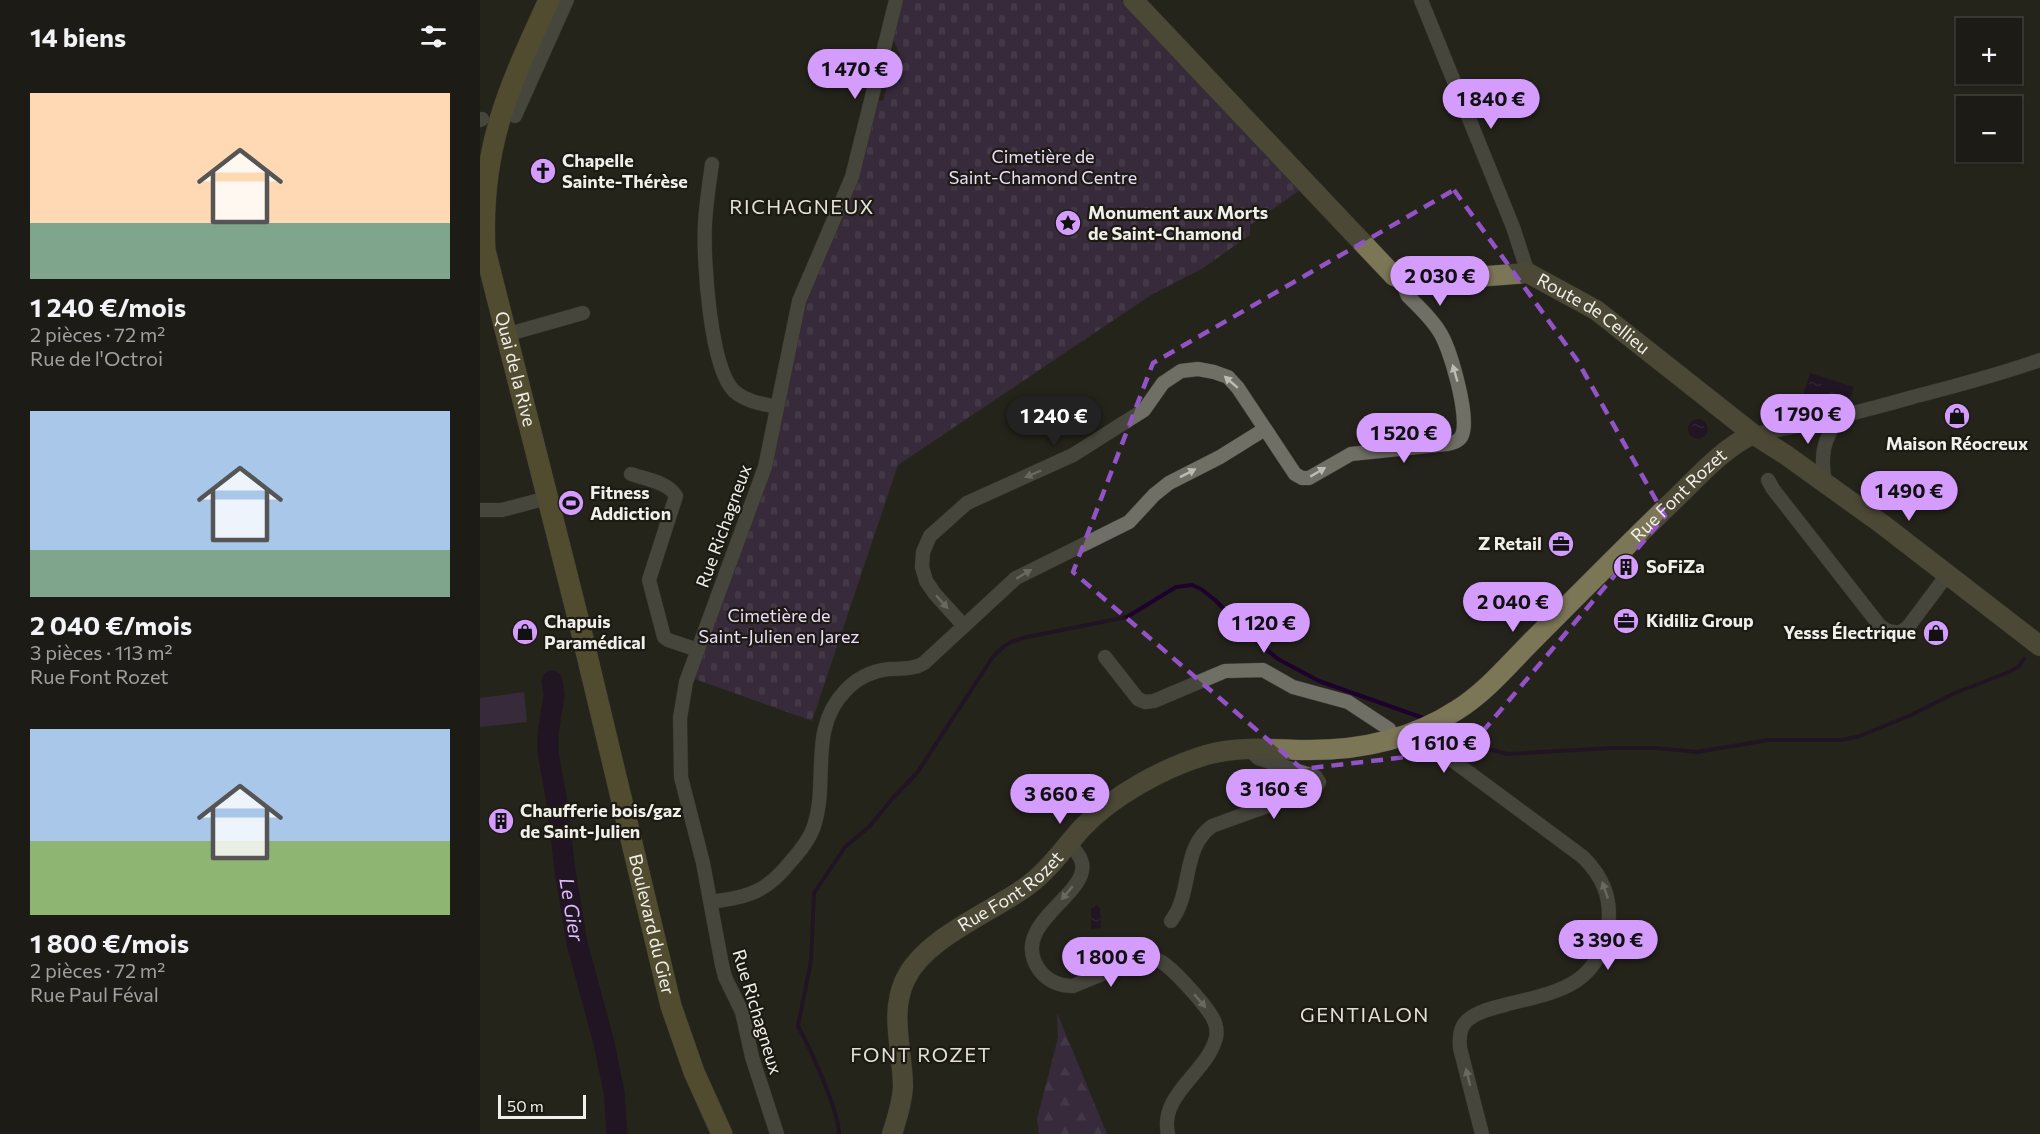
<!DOCTYPE html>
<html lang="fr">
<meta charset="utf-8">
<style>
body{margin:0;font-family:Commissioner,sans-serif;background:#25241e;color:#f1f3f6;height:100vh;display:flex;flex-direction:column;font-size:22px;white-space:nowrap}
*{box-sizing:border-box;margin:0}
p{font-size:20px;color:#a0a1a0}
.icon{flex:none;width:33px;height:33px;fill:none;stroke:currentColor;stroke-width:2;stroke-linecap:round;stroke-linejoin:round}
.map{position:relative;flex:1;overflow:hidden}
.side{display:flex;flex-direction:column;background:#1c1b15;width:480px}
.side>*{flex:none}
.fabs{position:absolute;left:1476px;top:18px;display:grid;gap:12px}
.fabs a{display:grid;place-items:center;width:66px;height:66px;border-radius:0px;background:#1c1b15;box-shadow:0 2px 4px #0004,0 0 0 2px #3a3934;font-size:30px}
.scale{position:absolute;left:18px;bottom:15px;width:88px;box-sizing:border-box;padding-left:6px;border:3px solid #f0efe9;border-top:0;font-size:16px;line-height:21px;white-space:nowrap;color:#f0efe9;-webkit-text-stroke:4px #1c1a12;paint-order:stroke}
.price{position:absolute;translate:-50% -51px;padding:0 14px;border-radius:21px;background:#d39cfd;color:#111;font-size:20px;line-height:39px;filter:drop-shadow(0 2px 3px #0008)}
.price::after{content:'';position:absolute;left:50%;top:36px;width:18px;height:14px;margin-left:-9px;background:inherit;clip-path:polygon(0 0,100% 0,50% 100%)}
.price.active{background:#222;color:#fff}
ul{padding:0;list-style:none}
li{display:grid;align-content:center;gap:12px;height:318px;padding:0 30px}
li span{display:grid;place-items:center;height:186px;border-radius:0px;color:#555}
li>.icon{margin-inline-start:auto}
span .icon{width:108px;height:108px;fill:#fffc;stroke-width:1}
li b{font-size:26px}
h2{display:flex;justify-content:space-between;align-items:center;height:72px;padding:0 30px;font-size:26px}
main{display:flex;flex:1;min-height:0}
.map>svg:first-child{display:block}
</style>
<main>
<section class="side">
<h2>14 biens<svg class="icon" aria-label="filters" viewBox="0 0 24 24"><path d="M4 7h16M4 17h16"/><circle cx="9" cy="7" r="2"/><circle cx="15" cy="17" r="2"/></svg></h2>
<ul>
<li><span style="background:linear-gradient(#ffd9b3 70%,#7fa58c 0)"><svg class="icon" aria-label="home" viewBox="0 0 24 24"><path d="M3 11l9-7 9 7M6 9v11h12V9"/></svg></span><div><b>1 240 €/mois</b><p>2 pièces · 72 m²</p><p>Rue de l'Octroi</p></div></li>
<li><span style="background:linear-gradient(#a9c7e8 75%,#7fa58c 0)"><svg class="icon" aria-label="home" viewBox="0 0 24 24"><path d="M3 11l9-7 9 7M6 9v11h12V9"/></svg></span><div><b>2 040 €/mois</b><p>3 pièces · 113 m²</p><p>Rue Font Rozet</p></div></li>
<li><span style="background:linear-gradient(#a9c7e8 60%,#8fb573 0)"><svg class="icon" aria-label="home" viewBox="0 0 24 24"><path d="M3 11l9-7 9 7M6 9v11h12V9"/></svg></span><div><b>1 800 €/mois</b><p>2 pièces · 72 m²</p><p>Rue Paul Féval</p></div></li>
</ul>
</section>
<div class="map">
<svg width="1560" height="1134" viewBox="0 0 1560 1134">
<defs>
<pattern id="forest-firs" width="22" height="20" patternUnits="userSpaceOnUse" patternTransform="scale(1.5)"><rect width="22" height="20" fill="#4e3262"/><path d="M5 1l3.5 6h-7zM16 11l3.5 6h-7z" fill="#685078"/></pattern>
<pattern id="cemetery-stones" width="16" height="16" patternUnits="userSpaceOnUse" patternTransform="scale(1.5)"><rect width="16" height="16" fill="#4e3262"/><path d="M2 7V4a2 2 0 0 1 4 0v3zM10 15v-3a2 2 0 0 1 4 0v3z" fill="#685078"/></pattern>
<pattern id="water-ripples" width="26" height="14" patternUnits="userSpaceOnUse" patternTransform="scale(1.5)"><rect width="26" height="14" fill="#1d022e"/><path d="M2 4q2-2 4 0t4 0M15 11q2-2 4 0t4 0" fill="none" stroke="#3e274c"/></pattern>
</defs>
<rect width="100%" height="100%" fill="#25241c"/>
<!-- forest -->
<polygon fill="url(#forest-firs)" points="577,1013 627,1134 559,1134 557,1119 578,1038"/>
<!-- cemetery -->
<polygon fill="url(#cemetery-stones)" points="421,0 641,0 820,190 770,225 770,235 723,268 671,295 418,465 332,721 215,679 291,461 314,331 378,177 396,99 403,101 407,86 421,81 419,76 422,75 418,64 420,54 412,37"/>
<!-- pitch -->
<polygon fill="#4e3262" points="44,692 47,722 0,727 0,698"/>
<!-- water -->
<g fill="url(#water-ripples)">
<polygon points="1330,373 1374,387 1370,399 1345,403 1323,396"/>
<circle cx="1218" cy="429" r="10"/>
<polygon points="616,905 620,908 621,928 611,929 611,908 614,908"/>
</g>
<g fill="none" stroke-linecap="round" stroke-linejoin="round">
<!-- stream -->
<g stroke="#1d022e" stroke-width="4">
<polyline points="959,729 980,744 1002,747 1027,754 1133,748 1175,748 1217,752 1288,740 1362,740 1380,736 1431,715 1475,693 1529,672 1538,667 1544,659"/>
<path d="M359,1134C359,1111 330,1048 318,1026L331,961L334,893L365,847L390,826L411,800L437,773L512,658L523,647L531,642L547,637L647,617L696,587L712,585L721,589L735,600L769,635L798,659L839,681L946,719"/>
</g>
<!-- river -->
<path stroke="#1d022e" stroke-width="21" id="s1" d="M72,681L74,695L68,733V752L78,808L85,871L97,943L124,1043L134,1092L137,1134"/>
<!-- street casing -->
<g stroke="#403f38" stroke-width="15">
<g id="street">
<polyline points="941,0 1033,227 1048,273"/>
<polyline points="35,116 87,0"/>
<polyline points="0,120 2,119"/>
<path d="M232,164C229,184 226,204 225,224C223,258 230,368 254,391C265,401 282,404 297,407"/>
<polyline points="25,335 103,313"/>
<path d="M1273,434C1327,426 1380,412 1433,397C1475,386 1518,375 1560,360"/>
<path d="M151,474C165,479 188,482 196,496L169,580L184,637L188,640L218,650"/>
<polyline points="1288,480 1293,489 1400,626 1408,631 1419,633 1428,627 1467,575"/>
<path d="M1345,483C1340,455 1343,441 1359,416"/>
<polyline points="0,510 22,510 67,498"/>
<path d="M484,626L455,594L446,581L442,567L443,552L450,536L487,503L593,455L664,410L683,383L701,371L718,369L734,372L748,377L758,388L815,474L822,478H829L871,454L967,444C973,443 980,441 982,435C990,417 970,347 959,331C951,318 939,307 928,296L925,289V280"/>
<polyline points="625,657 658,699 665,702 674,701 745,671 783,670 813,687 868,702 909,729 915,739"/>
<path d="M939,730L949,743L1103,857C1123,877 1132,898 1128,927C1118,986 1077,992 1028,1004C1015,1008 1000,1010 989,1019C980,1026 979,1036 980,1048L1002,1134"/>
<path d="M589,844C595,850 600,855 602,863C609,896 526,925 560,971C569,982 580,986 593,986L658,959C666,958 673,957 680,961C693,968 731,1010 735,1023C737,1029 737,1036 735,1041C725,1073 679,1096 688,1134"/>
<path d="M231,902C270,896 286,893 312,860C321,850 330,839 334,826C349,780 328,730 365,691C376,679 392,671 409,669C422,668 433,670 444,663L536,578L649,522L674,495L689,483L740,457L785,429"/>
<path d="M691,921C713,893 701,848 732,826L826,792L835,788L839,782L836,777L778,758L774,754L773,748"/>
<polyline points="297,1134 272,1057 262,1012 245,977 242,965 223,863 201,777 200,718 206,682 285,467 319,301 372,177 416,0"/>
</g>
</g>
<!-- secondary casing -->
<g stroke="#403f38" stroke-width="21">
<g id="secondary">
<path id="s2" d="M653,0L914,276L925,280L942,281L1048,273L1116,310L1273,434L1306,455L1402,524L1560,646"/>
<path id="s3" d="M412,1134C417,1119 422,1103 423,1087C423,1051 409,1014 425,980C444,939 507,914 543,889C567,873 583,849 602,828C632,796 683,768 726,755C758,746 789,749 822,750C877,751 931,740 977,710C1006,692 1029,664 1053,640C1100,593 1146,546 1194,500C1219,476 1242,449 1273,434"/>
</g>
</g>
<!-- primary casing -->
<g stroke="#403f38" stroke-width="22">
<g id="primary">
<path id="s4" d="M69,0C28,89 0,148 5,250L99,622L191,1006L214,1072L242,1134"/>
</g>
</g>
<!-- street -->
<use href="#street" stroke="#706f65" stroke-width="14"/>
<!-- secondary -->
<use href="#secondary" stroke="#7b7656" stroke-width="20"/>
<!-- primary -->
<use href="#primary" stroke="#877d47" stroke-width="21"/>
</g>
<!-- one-way arrows -->
<defs><path id="oneway-solid" d="M-6-.8H1V-3.2L6.5 0L1 3.2V.8H-6Z" transform="scale(1.5)"/></defs>
<g fill="#bdbcb4">
<use href="#oneway-solid" transform="translate(975 373) rotate(-106)"/>
<use href="#oneway-solid" transform="translate(751 382) rotate(-139)"/>
<use href="#oneway-solid" transform="translate(838 472) rotate(-31)"/>
<use href="#oneway-solid" transform="translate(708 473) rotate(-27)"/>
<use href="#oneway-solid" transform="translate(553 474) rotate(157)"/>
<use href="#oneway-solid" transform="translate(544 574) rotate(-31)"/>
<use href="#oneway-solid" transform="translate(462 602) rotate(48)"/>
<use href="#oneway-solid" transform="translate(1125 890) rotate(-109)"/>
<use href="#oneway-solid" transform="translate(587 893) rotate(130)"/>
<use href="#oneway-solid" transform="translate(720 1001) rotate(49)"/>
<use href="#oneway-solid" transform="translate(988 1077) rotate(-104)"/>
</g>
<!-- marked area -->
<path d="M0 0H1560V1134H0ZM974,190L1097,360L1185,516L987,750L822,769L593,572L673,363Z" fill="#25241c" fill-opacity=".55" fill-rule="evenodd"/>
<path fill="none" stroke="#9253c7" stroke-width="4.5" stroke-dasharray="12 8" stroke-linejoin="round" d="M974,190L1097,360L1185,516L987,750L822,769L593,572L673,363Z"/>
<!-- icons -->
<defs>
<g id="church-disc" transform="scale(1.35)"><circle r="9.5" fill="#d39cfd" stroke="#1c1a12"/><path d="M-1.2-6h2.4v3.5h3.3v2.4h-3.3V6h-2.4V-.1h-3.3v-2.4h3.3Z" fill="#111"/></g>
<g id="sight-disc" transform="scale(1.35)"><circle r="9.5" fill="#d39cfd" stroke="#1c1a12"/><path d="M0-6L1.8-2.2L6-1.7L2.9 1.2L3.7 5.4L0 3.3L-3.7 5.4L-2.9 1.2L-6-1.7L-1.8-2.2Z" fill="#111"/></g>
<g id="shop-disc" transform="scale(1.35)"><circle r="9.5" fill="#d39cfd" stroke="#1c1a12"/><path d="M-5-2.5h2.3a2.7 3.5 0 0 1 5.4 0H5L5.5 6h-11ZM-1.5-2.5h3a1.5 2.3 0 0 0-3 0Z" fill="#111"/></g>
<g id="stadium-disc" transform="scale(1.35)"><circle r="9.5" fill="#d39cfd" stroke="#1c1a12"/><path d="M0-5a6.5 5 0 1 0 0 10a6.5 5 0 1 0 0-10ZM-3.5-1.8h7v3.6h-7Z" fill="#111"/></g>
<g id="office-disc" transform="scale(1.35)"><circle r="9.5" fill="#d39cfd" stroke="#1c1a12"/><path d="M-6-3h4V-5.5h4V-3h4V5H-6ZM-1-4.5V-3h2v-1.5ZM-6 0V1H6V0Z" fill="#111"/></g>
<g id="building-disc" transform="scale(1.35)"><circle r="9.5" fill="#d39cfd" stroke="#1c1a12"/><path d="M-4-6H4V6H1V3H-1V6H-4ZM-2.5-4.3h1.7v1.8h-1.7ZM.8-4.3h1.7v1.8H.8ZM-2.5-1h1.7V.8h-1.7ZM.8-1h1.7V.8H.8Z" fill="#111"/></g>
</defs>
<g fill-rule="evenodd">
<use href="#church-disc" x="63" y="171"/>
<use href="#sight-disc" x="588" y="223"/>
<use href="#shop-disc" x="1477" y="416"/>
<use href="#stadium-disc" x="91" y="503"/>
<use href="#office-disc" x="1081" y="544"/>
<use href="#building-disc" x="1146" y="567"/>
<use href="#office-disc" x="1146" y="621"/>
<use href="#shop-disc" x="45" y="632"/>
<use href="#shop-disc" x="1456" y="633"/>
<use href="#building-disc" x="21" y="821"/>
</g>
<g text-anchor="middle" stroke-width="4.5" stroke-linejoin="round" paint-order="stroke">
<!-- park labels -->
<g font-size="18" fill="#ecdbfb" stroke="#1c1a12">
<text x="563" y="163">Cimetière de<tspan x="563" dy="21">Saint-Chamond Centre</tspan></text>
<text x="299" y="622">Cimetière de<tspan x="299" dy="21">Saint-Julien en Jarez</tspan></text>
</g>
<!-- poi labels -->
<g font-size="18" font-weight="bold" fill="#f0efe9" stroke="#1c1a12" text-anchor="start">
<text x="82" y="167">Chapelle<tspan x="82" dy="21">Sainte-Thérèse</tspan></text>
<text x="608" y="219">Monument aux Morts<tspan x="608" dy="21">de Saint-Chamond</tspan></text>
<text x="1477" y="450" text-anchor="middle">Maison Réocreux</text>
<text x="110" y="499">Fitness<tspan x="110" dy="21">Addiction</tspan></text>
<text x="1062" y="550" text-anchor="end">Z Retail</text>
<text x="1166" y="573">SoFiZa</text>
<text x="1166" y="627">Kidiliz Group</text>
<text x="64" y="628">Chapuis<tspan x="64" dy="21">Paramédical</tspan></text>
<text x="1436" y="639" text-anchor="end">Yesss Électrique</text>
<text x="40" y="817">Chaufferie bois/gaz<tspan x="40" dy="21">de Saint-Julien</tspan></text>
</g>
<!-- street labels -->
<g font-size="18" fill="#f0efe9" stroke="#1c1a12">
<text dy="6" stroke="none"><textPath href="#s2" startOffset="592">Route de Cellieu</textPath></text>
<text dy="6" stroke="none"><textPath href="#s4" startOffset="384">Quai de la Rive</textPath></text>
<text dy="6" stroke="none"><textPath href="#s3" startOffset="1106">Rue Font Rozet</textPath></text>
<text transform="translate(244 526) rotate(-70)" y="6">Rue Richagneux</text>
<text dy="6" stroke="none"><textPath href="#s3" startOffset="296">Rue Font Rozet</textPath></text>
<text dy="6" stroke="none"><textPath href="#s4" startOffset="956">Boulevard du Gier</textPath></text>
<text transform="translate(277 1012) rotate(73)" y="6">Rue Richagneux</text>
</g>
<!-- neighbourhood labels -->
<g font-size="20" letter-spacing="1.5" fill="#e3e1d6" stroke="#1c1a12">
<text x="322" y="214">RICHAGNEUX</text>
<text x="885" y="1022">GENTIALON</text>
<text x="441" y="1062">FONT ROZET</text>
</g>
<!-- water labels -->
<g font-size="20" font-style="italic" fill="#debcfb" stroke="#1c1a12">
<text dy="7" stroke="none"><textPath href="#s1" startOffset="231">Le Gier</textPath></text>
</g>
</g>
</svg>
<div class="fabs">
<a>+</a>
<a>−</a>
</div>
<div class="scale">50 m</div>
<b class="price" style="left:375px;top:100px">1 470 €</b>
<b class="price" style="left:1011px;top:130px">1 840 €</b>
<b class="price" style="left:960px;top:307px">2 030 €</b>
<b class="price" style="left:1328px;top:445px">1 790 €</b>
<b class="price active" style="left:574px;top:447px">1 240 €</b>
<b class="price" style="left:924px;top:464px">1 520 €</b>
<b class="price" style="left:1429px;top:522px">1 490 €</b>
<b class="price" style="left:1033px;top:633px">2 040 €</b>
<b class="price" style="left:784px;top:654px">1 120 €</b>
<b class="price" style="left:964px;top:774px">1 610 €</b>
<b class="price" style="left:794px;top:820px">3 160 €</b>
<b class="price" style="left:580px;top:825px">3 660 €</b>
<b class="price" style="left:1128px;top:971px">3 390 €</b>
<b class="price" style="left:631px;top:988px">1 800 €</b>
</div>
</main>
